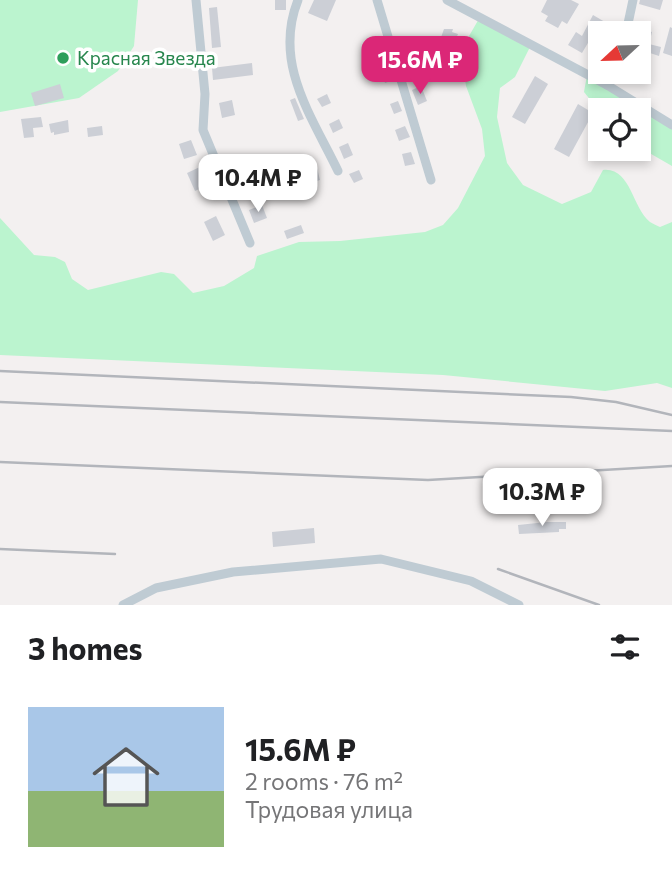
<!DOCTYPE html>
<meta charset="utf-8">
<style>
body{margin:0;font-family:Commissioner,sans-serif;background:#f2f2f2;color:#202124;height:100vh;display:flex;flex-direction:column;font-size:26px;white-space:nowrap}
*{box-sizing:border-box;margin:0}
p{font-size:23px;color:#757577}
.icon{flex:none;width:38px;height:38px;fill:none;stroke:currentColor;stroke-width:2;stroke-linecap:round;stroke-linejoin:round}
.map{position:relative;height:605px;overflow:hidden}
.panel{display:flex;flex-direction:column;background:#fff;flex:1}
.panel>*{flex:none}
.needle{width:46px;rotate:248deg}
.fabs{position:absolute;left:588px;top:21px;display:grid;gap:14px}
.fabs a{display:grid;place-items:center;width:63px;height:63px;border-radius:0px;background:#fff;box-shadow:0 4px 10px #0003;font-size:35px}
.price{position:absolute;translate:-50% -60px;padding:0 16px;border-radius:14px;background:#fff;color:#222;font-size:23px;line-height:46px;filter:drop-shadow(0 2px 4px #0008)}
.price::after{content:'';position:absolute;left:50%;top:42px;width:21px;height:16px;margin-left:-10px;background:inherit;clip-path:polygon(0 0,100% 0,50% 100%)}
.price.active{background:#db2777;color:#fff}
ul{padding:0;list-style:none}
li{display:flex;align-items:center;gap:21px;height:175px;padding:0 28px}
li span{display:grid;place-items:center;flex:none;width:196px;height:140px;border-radius:0px;color:#555}
li>.icon{margin-inline-start:auto}
span .icon{width:84px;height:84px;fill:#fffc;stroke-width:1}
li b{font-size:30px}
h2{display:flex;justify-content:space-between;align-items:center;height:84px;padding:0 28px;font-size:30px}
.map>svg:first-child{display:block}
</style>
<div class="map">
<svg width="672" height="605" viewBox="0 0 672 605">
<rect width="100%" height="100%" fill="#f3f0f0"/>
<!-- green -->
<g fill="#bbf4cf">
<polygon points="0,0 138,0 134,46 118,71 79,98 0,112"/>
<path d="M480,17L531,45L515,77L500,88L497,117L507,163L523,185L562,204L591,192L603,170C631,167 632,208 650,222C653,224 656,225 660,227L672,222V388L657,383L605,391L443,375L0,355V218L34,255L55,257L65,262L72,279L88,290L161,272L174,274L193,293L224,286L254,268L257,256L299,242L340,241L425,232L443,225L458,208L485,156L482,129L466,86L462,61L469,36Z"/>
<polygon points="587,75 672,129 672,166 639,147 639,110 600,110 600,112 584,92"/>
</g>
<!-- building -->
<g fill="#cccfd6">
<rect x="275" y="0" width="11" height="10"/>
<polygon points="314,0 336,0 327,21 308,13"/>
<polygon points="547,0 571,0 579,4 567,24 562,21 558,28 545,21 548,16 541,12"/>
<polygon points="640,0 663,0 660,10 639,4"/>
<polygon points="217,7 221,47 212,48 209,8"/>
<polygon points="593,15 605,22 599,33 595,31 582,53 568,45 576,32 582,36"/>
<polygon points="670,27 672,28 672,56 663,53"/>
<polygon points="639,28 652,32 649,44 661,47 659,56 650,53 645,68 639,66"/>
<polygon points="444,29 453,29 452,32 458,34 452,48 439,43"/>
<polygon points="252,63 253,75 213,80 212,68"/>
<polygon points="390,69 394,80 385,83 381,72"/>
<polygon points="535,76 548,84 525,124 512,117"/>
<polygon points="60,84 64,98 35,106 31,93"/>
<polygon points="421,86 427,101 418,105 412,90"/>
<polygon points="327,94 331,103 322,107 317,99"/>
<polygon points="295,98 304,119 298,121 290,100"/>
<polygon points="232,100 235,115 222,118 219,103"/>
<polygon points="398,101 402,111 394,114 390,104"/>
<polygon points="578,104 593,113 569,157 554,149"/>
<polygon points="41,117 43,127 33,128 34,137 24,138 21,119"/>
<polygon points="339,119 343,128 333,133 329,124"/>
<polygon points="68,120 69,132 54,135 54,132 51,133 49,124"/>
<polygon points="102,126 103,135 88,137 87,128"/>
<polygon points="405,126 410,137 399,141 395,130"/>
<polygon points="191,140 197,155 184,159 179,144"/>
<polygon points="348,143 353,155 344,159 339,147"/>
<polygon points="411,152 415,164 405,166 402,154"/>
<polygon points="202,166 210,184 195,191 187,173"/>
<polygon points="247,166 253,181 238,186 233,172"/>
<polygon points="317,168 320,180 308,184 305,172"/>
<polygon points="359,170 363,179 354,183 349,174"/>
<polygon points="262,205 267,218 254,223 249,210"/>
<polygon points="216,216 225,235 213,241 204,222"/>
<polygon points="301,225 304,233 287,239 284,231"/>
<polygon points="547,522 566,522 566,529 559,529 559,532 519,534 518,525"/>
<polygon points="314,528 315,543 273,547 272,532"/>
</g>
<g fill="none" stroke-linecap="round" stroke-linejoin="round">
<!-- street -->
<g stroke="#bfcbd3" stroke-width="9">
<polyline points="196,0 205,94 203,130 250,243"/>
<path d="M298,0C273,63 311,115 338,171"/>
<polyline points="377,0 431,180"/>
<polyline points="447,0 607,85 672,125"/>
<polyline points="626,33 633,0"/>
<polyline points="607,85 612,72"/>
<polyline points="123,605 156,588 233,572 381,559 471,581 519,605"/>
</g>
<!-- rail -->
<g stroke="#b2b5bb" stroke-width="2.5">
<polyline points="0,371 571,397 616,402 672,415"/>
<polyline points="0,402 672,431"/>
<polyline points="0,462 428,480 672,466"/>
<polyline points="0,549 115,554"/>
<polyline points="498,569 599,605"/>
</g>
</g>
<!-- markers -->
<circle fill="#2e9e5b" stroke="#fff" stroke-width="2.5" cx="63" cy="58" r="7"/>
<g text-anchor="middle" stroke-width="7" stroke-linejoin="round" paint-order="stroke">
<!-- leisure labels -->
<g font-size="19" fill="#27864d" stroke="#fff" text-anchor="start">
<text x="77" y="65">Красная Звезда</text>
</g>
</g>
</svg>
<div class="fabs">
<a><svg class="needle" viewBox="-14 -14 28 28"><path d="M0-13l5 13h-10z" fill="#e53935"/><path d="M0 13l5-13h-10z" fill="#757577"/></svg></a>
<a><svg class="icon" aria-label="locate" viewBox="0 0 24 24"><circle cx="12" cy="12" r="6"/><path d="M12 2v4M12 18v4M2 12h4M18 12h4"/></svg></a>
</div>
<b class="price active" style="left:420px;top:96px">15.6M ₽</b>
<b class="price" style="left:258px;top:214px">10.4M ₽</b>
<b class="price" style="left:542px;top:528px">10.3M ₽</b>
</div>
<section class="panel">
<h2>3 homes<svg class="icon" aria-label="filters" viewBox="0 0 24 24"><path d="M4 7h16M4 17h16"/><circle cx="9" cy="7" r="2"/><circle cx="15" cy="17" r="2"/></svg></h2>
<ul>
<li><span style="background:linear-gradient(#a9c7e8 60%,#8fb573 0)"><svg class="icon" aria-label="home" viewBox="0 0 24 24"><path d="M3 11l9-7 9 7M6 9v11h12V9"/></svg></span><div><b>15.6M ₽</b><p>2 rooms · 76 m²</p><p>Трудовая улица</p></div></li>
</ul>
</section>
